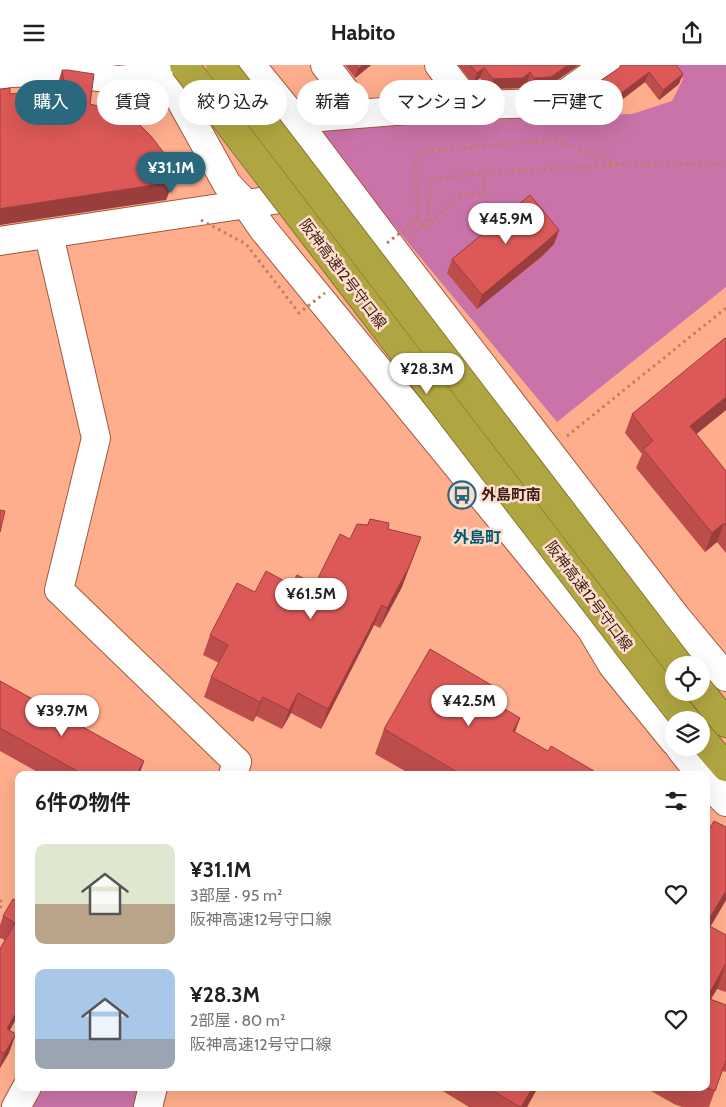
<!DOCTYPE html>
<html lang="ja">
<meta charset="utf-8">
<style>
body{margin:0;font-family:Cabin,"Noto Sans JP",sans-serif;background:#f2f2f2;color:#202124;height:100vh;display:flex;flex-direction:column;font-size:19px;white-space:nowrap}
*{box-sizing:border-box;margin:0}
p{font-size:16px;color:#757577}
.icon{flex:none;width:28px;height:28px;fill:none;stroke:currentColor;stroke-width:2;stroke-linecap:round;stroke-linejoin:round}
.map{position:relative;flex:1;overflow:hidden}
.drawer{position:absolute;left:15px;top:706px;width:695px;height:320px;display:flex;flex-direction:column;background:#fff;border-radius:10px;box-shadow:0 5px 20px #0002}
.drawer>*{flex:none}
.guide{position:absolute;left:15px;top:15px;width:696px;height:45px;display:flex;gap:10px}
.tools{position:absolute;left:665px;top:591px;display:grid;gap:10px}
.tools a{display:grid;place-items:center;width:45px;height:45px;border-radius:50%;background:#fff;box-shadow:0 5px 20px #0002;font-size:25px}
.price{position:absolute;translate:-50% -42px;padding:0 11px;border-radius:18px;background:#fff;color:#222;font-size:16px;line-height:32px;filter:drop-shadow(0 1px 2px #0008)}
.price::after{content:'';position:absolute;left:50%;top:30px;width:15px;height:11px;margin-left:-8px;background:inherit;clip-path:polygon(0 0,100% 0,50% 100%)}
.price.active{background:#29687d;color:#fff}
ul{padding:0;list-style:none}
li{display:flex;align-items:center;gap:15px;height:125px;padding:0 20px}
li span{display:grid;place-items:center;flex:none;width:140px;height:100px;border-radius:10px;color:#555}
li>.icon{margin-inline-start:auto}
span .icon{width:60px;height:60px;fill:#fffc;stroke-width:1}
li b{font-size:21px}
h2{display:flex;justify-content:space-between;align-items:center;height:60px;padding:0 20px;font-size:21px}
.pill{padding:0 18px;border-radius:22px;background:#fff;box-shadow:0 5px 20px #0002;font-size:18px;line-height:45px}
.pill.active{background:#29687d;color:#fff}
header{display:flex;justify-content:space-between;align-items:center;height:65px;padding:0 20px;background:#fff;font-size:22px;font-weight:700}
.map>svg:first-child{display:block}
</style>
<header><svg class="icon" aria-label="menu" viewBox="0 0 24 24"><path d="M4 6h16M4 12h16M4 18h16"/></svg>Habito<svg class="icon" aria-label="share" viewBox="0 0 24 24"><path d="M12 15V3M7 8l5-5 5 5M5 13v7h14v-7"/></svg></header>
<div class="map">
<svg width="726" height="1042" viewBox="0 0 726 1042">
<rect width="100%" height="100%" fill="#feae8d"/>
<!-- green -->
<g fill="#ca73a8">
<polygon points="673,0 726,0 726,222 557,357 312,62 632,49 672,36 683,14"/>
<polygon points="41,1023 138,1023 133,1042 31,1042"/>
</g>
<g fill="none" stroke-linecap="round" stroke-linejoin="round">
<!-- minor casing -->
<g stroke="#a0593a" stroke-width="30">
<g id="minor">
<polyline points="161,0 227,119 245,138 263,164 591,564 613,601 674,676"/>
<polyline points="251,0 295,54 395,187 677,553 726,612"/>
<polyline points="325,0 362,48"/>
<polyline points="439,0 470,40"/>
<polyline points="0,10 10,8 62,7 118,15 139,13 165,6"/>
<polyline points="295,54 470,40 552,38 606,0"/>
<polyline points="49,170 96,373 59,525 237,697 233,710"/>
<polyline points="0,176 307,130"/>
<polyline points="679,682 701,710"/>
<polyline points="706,716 726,737"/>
<polyline points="16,1042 27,1022"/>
<polyline points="148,1042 153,1022"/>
</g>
</g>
<!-- highway casing -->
<g stroke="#877630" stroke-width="30">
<g id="highway">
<polyline points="701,627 726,658"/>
<polyline points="701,673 726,702"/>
</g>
</g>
<!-- path -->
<g stroke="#be7e64" stroke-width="3" stroke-dasharray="2.5 4" stroke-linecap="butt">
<polyline points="412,170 428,153 430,115 484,108 620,100 726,99"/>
<polyline points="567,371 726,243"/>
<polyline points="0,835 2,839 0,843"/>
</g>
<!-- minor -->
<use href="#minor" stroke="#fff" stroke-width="28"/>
<!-- highway -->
<use href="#highway" stroke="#b0a641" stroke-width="28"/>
<!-- highway-bridge casing -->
<g stroke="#877630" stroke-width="30" stroke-linecap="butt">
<g id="highway-bridge">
<polyline points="184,0 649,608 686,655"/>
<polyline points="220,0 679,600"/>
</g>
</g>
<!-- path-bridge -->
<g stroke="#be7e64" stroke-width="3" stroke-dasharray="2.5 4" stroke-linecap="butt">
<polyline points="418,154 425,163 454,134 461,130 485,128 484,108"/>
<polyline points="201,155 246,179 299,248 325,228"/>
<polyline points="387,178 418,154 415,97 421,90 428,86 554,75 620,100"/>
</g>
<!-- highway-bridge -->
<use href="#highway-bridge" stroke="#b0a641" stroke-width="28"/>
</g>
<!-- wall -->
<g fill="#bd4d4b">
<polygon points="345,0 371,0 355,13"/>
<polygon points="458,0 579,0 547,22 531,23 527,18 520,23 489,24 480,13 473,19"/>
<polygon points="676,0 679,19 659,35 645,17 611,43 602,31 580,49 574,42 578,31 619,3"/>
<polygon points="62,5 90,39 173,117 166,135 10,29 56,24"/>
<polygon points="559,165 554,179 541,192 477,244 447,208 452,194"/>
<polygon points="726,274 726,345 696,369 726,406 726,488 717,477 705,487 636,403 642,389 625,368 632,349"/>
<polygon points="370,454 388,464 402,522 380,563 374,560 321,664 291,648 282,664 256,651 253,657 204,632 211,612 219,598 203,590 210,570 255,527 292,520 315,519 350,474 367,460"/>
<polygon points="0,616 144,696 139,710 43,710 0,686"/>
<polygon points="488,635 520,653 515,667 548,686 592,710 412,710 375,689 384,664"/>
<polygon points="726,762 726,835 710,862 726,870 726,927 717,924 711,934 726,940 726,1007 722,1006 709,1042 682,1042 674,1039 644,1022 706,1022 706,770"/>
<polygon points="19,837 19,949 10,965 9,988 0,1003 0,884 5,875 0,873 0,860 3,851"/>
<polygon points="436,1022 538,1022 527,1042 469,1042"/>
</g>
<!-- shaded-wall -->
<g fill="#9a3e3d">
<polygon points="363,0 371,0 355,13 358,4"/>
<polygon points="568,0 579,0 547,22 531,23 534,13"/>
<polygon points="484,3 480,13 473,19 477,8"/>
<polygon points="530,7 527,18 520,23 489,24 493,14"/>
<polygon points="649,7 645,17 611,43 615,33"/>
<polygon points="683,9 679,19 659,35 663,25"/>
<polygon points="606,21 602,31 580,49 583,39"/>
<polygon points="173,117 166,135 0,160 0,144 4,143"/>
<polygon points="559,165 554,179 541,192 477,244 482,230"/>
<polygon points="726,332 726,345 683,380 690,361"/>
<polygon points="724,458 717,477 705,487 712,468"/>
<polygon points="421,472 402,522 380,563 387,543"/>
<polygon points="382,540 374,560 321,664 328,644"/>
<polygon points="493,621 485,645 486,633"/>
<polygon points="298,628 291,648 282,664 289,645"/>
<polygon points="263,632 256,651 253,657 260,637"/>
<polygon points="520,653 511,677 513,666"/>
<polygon points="144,696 139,710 136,710"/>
<polygon points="726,826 726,835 706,869 706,859"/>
<polygon points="725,900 717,924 706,942 706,935"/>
<polygon points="19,942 19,949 0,982 7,964"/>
<polygon points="16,969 9,988 0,1003 0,1000 4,989"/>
<polygon points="533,1022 538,1022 527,1042 521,1042"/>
</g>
<!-- building -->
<g fill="#dc5957" stroke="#9a3e3d">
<polygon points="355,0 363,0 358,4"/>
<polygon points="470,0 568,0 551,12 534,13 530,7 523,13 493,14 484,3 477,8"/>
<polygon points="621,0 676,0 683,9 663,25 649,7 615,33 606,21 583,39 578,31 619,3"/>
<polygon points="62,5 68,5 94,9 90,39 113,45 141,61 151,71 167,92 173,117 4,143 0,144 0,24 10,23 10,29 65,23"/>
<polygon points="530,130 559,165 546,177 482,230 452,194"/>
<polygon points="725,273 726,274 726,332 690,361 726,406 726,461 724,458 712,468 643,384 653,376 632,349"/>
<polygon points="0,445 5,446 0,467"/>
<polygon points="370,454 389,458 388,464 421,472 409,502 387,543 382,540 328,644 298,628 289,645 263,632 260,637 211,612 228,580 210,570 237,518 255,527 266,506 292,520 297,510 315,519 340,469 350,474 357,459 368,460"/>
<polygon points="430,584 493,621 486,633 520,653 513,666 548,686 551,681 594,706 591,710 446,710 457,707 384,664"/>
<polygon points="0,616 144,696 136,710 84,710 0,663"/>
<polygon points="714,756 726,762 726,826 706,859 706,770"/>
<polygon points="13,834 19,837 19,942 7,964 16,969 4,989 0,986 0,884 15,858 3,851"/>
<polygon points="706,859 726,870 726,900 725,900 707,933 726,940 726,995 715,1026 705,1022 706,1022"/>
<polygon points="486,1022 533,1022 521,1042 520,1042"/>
</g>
<!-- icons -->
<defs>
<g id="bus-ring" transform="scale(1.4375)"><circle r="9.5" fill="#feddcf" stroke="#29687d" stroke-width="1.5"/><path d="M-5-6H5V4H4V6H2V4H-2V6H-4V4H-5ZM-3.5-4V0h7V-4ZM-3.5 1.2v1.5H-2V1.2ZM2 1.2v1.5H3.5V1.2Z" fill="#29687d"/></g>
</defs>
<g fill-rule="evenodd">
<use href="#bus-ring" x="462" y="430"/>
</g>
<g text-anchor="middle" stroke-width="5" stroke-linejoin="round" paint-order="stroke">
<!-- street labels -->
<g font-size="15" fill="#3a1c0f" stroke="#feddcf">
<text transform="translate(343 209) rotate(53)" y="5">阪神高速12号守口線</text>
<text transform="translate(589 531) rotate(53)" y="5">阪神高速12号守口線</text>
</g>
<!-- poi labels -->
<g font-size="15" font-weight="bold" fill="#3a1c0f" stroke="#feddcf" text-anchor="start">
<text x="481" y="435">外島町南</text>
</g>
<!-- neighbourhood labels -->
<g font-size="16" font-weight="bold" fill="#015970" stroke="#feddcf">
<text x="477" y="478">外島町</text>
</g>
</g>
</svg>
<div class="tools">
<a><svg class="icon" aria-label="locate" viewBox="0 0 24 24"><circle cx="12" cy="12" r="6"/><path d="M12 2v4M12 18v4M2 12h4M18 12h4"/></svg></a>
<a><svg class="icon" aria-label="layers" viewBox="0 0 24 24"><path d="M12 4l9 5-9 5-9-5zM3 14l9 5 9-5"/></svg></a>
</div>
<b class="price active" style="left:171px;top:129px">¥31.1M</b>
<b class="price" style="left:506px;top:180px">¥45.9M</b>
<b class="price" style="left:427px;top:330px">¥28.3M</b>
<b class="price" style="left:311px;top:555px">¥61.5M</b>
<b class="price" style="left:469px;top:662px">¥42.5M</b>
<b class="price" style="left:62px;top:672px">¥39.7M</b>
<div class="guide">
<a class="pill active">購入</a>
<a class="pill">賃貸</a>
<a class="pill">絞り込み</a>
<a class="pill">新着</a>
<a class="pill">マンション</a>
<a class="pill">一戸建て</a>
</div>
<section class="drawer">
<h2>6件の物件<svg class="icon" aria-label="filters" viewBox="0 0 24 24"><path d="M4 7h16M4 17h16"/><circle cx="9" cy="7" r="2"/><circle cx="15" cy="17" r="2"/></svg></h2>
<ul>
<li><span style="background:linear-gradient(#dfe7d0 60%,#b9a48a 0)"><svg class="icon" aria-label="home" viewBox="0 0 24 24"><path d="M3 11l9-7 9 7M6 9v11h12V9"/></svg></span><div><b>¥31.1M</b><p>3部屋 · 95 m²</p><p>阪神高速12号守口線</p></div><svg class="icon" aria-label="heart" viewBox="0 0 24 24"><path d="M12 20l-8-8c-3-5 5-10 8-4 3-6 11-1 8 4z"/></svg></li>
<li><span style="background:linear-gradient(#a9c7e8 70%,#9aa5b1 0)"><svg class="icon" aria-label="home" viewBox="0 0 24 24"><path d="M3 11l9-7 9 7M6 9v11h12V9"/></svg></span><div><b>¥28.3M</b><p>2部屋 · 80 m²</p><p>阪神高速12号守口線</p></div><svg class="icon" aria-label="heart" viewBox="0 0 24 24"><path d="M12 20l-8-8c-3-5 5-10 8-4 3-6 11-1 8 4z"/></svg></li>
</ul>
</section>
</div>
